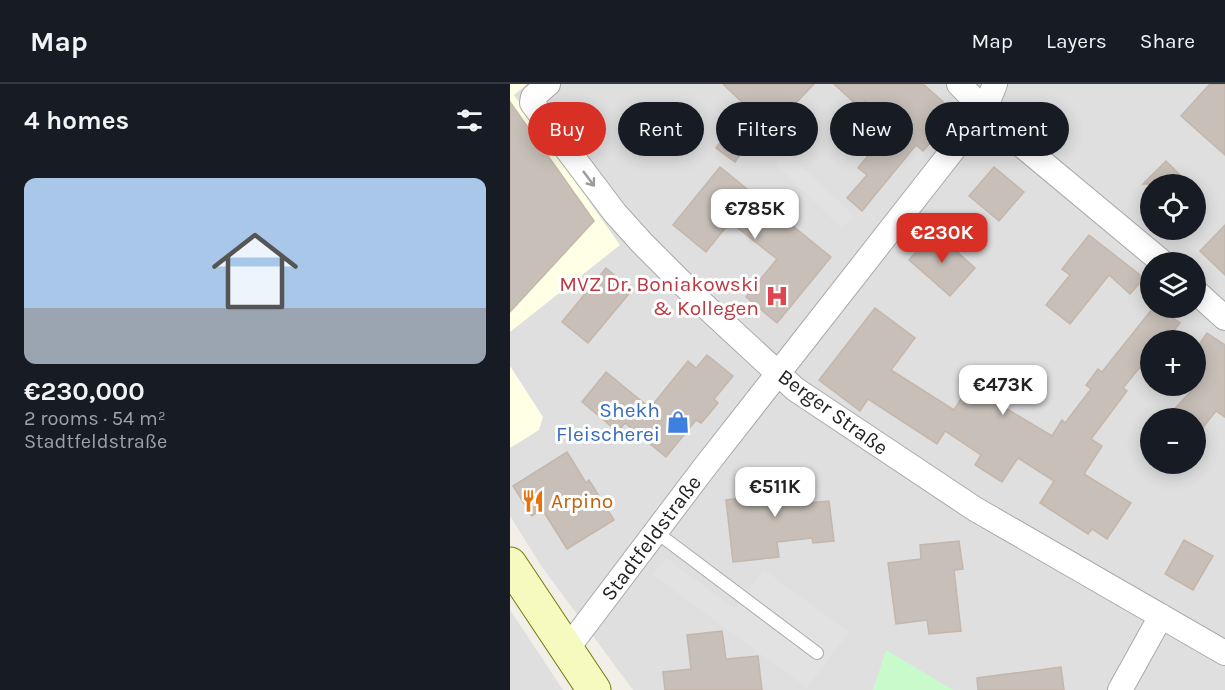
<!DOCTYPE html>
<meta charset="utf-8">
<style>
body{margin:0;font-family:Karla,sans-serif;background:#242831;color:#f1f3f6;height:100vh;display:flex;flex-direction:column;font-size:22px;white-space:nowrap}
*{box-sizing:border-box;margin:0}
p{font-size:20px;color:#9ea1a6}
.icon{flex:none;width:33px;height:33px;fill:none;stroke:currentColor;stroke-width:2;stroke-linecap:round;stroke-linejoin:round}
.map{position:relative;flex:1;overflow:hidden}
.details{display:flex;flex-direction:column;background:#171b24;width:510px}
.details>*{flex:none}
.banner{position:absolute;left:18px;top:18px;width:570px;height:54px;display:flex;gap:12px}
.buttons{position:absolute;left:630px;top:90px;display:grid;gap:12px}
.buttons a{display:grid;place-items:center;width:66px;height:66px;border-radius:50%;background:#171b24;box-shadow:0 3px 15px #0003;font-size:30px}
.price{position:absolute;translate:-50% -51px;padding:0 14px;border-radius:12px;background:#fff;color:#222;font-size:20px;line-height:39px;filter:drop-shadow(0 2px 3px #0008)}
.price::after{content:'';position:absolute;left:50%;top:36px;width:18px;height:14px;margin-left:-9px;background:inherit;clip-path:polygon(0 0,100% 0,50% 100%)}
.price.active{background:#d93025;color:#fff}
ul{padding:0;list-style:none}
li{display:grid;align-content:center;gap:12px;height:318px;padding:0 24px}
li span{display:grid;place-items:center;height:186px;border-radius:12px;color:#555}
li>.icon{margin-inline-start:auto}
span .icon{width:108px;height:108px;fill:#fffc;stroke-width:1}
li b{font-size:26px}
h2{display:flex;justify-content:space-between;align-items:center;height:72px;padding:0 24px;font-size:26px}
.pill{padding:0 21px;border-radius:27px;background:#171b24;box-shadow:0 3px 15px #0003;font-size:21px;line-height:54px}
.pill.active{background:#d93025;color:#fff}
header{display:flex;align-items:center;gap:36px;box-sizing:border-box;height:84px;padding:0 30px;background:#171b24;border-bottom:2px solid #363941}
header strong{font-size:28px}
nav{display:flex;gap:33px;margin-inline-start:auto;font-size:21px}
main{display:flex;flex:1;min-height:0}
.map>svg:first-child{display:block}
</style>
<header>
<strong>Map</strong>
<nav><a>Map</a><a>Layers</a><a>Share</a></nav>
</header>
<main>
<section class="details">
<h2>4 homes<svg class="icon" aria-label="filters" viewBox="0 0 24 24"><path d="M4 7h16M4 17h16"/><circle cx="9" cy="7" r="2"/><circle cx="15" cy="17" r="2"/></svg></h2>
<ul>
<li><span style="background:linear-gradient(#a9c7e8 70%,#9aa5b1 0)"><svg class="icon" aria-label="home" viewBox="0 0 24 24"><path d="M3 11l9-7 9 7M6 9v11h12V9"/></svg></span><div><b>€230,000</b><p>2 rooms · 54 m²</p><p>Stadtfeldstraße</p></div></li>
</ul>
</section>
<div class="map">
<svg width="715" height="606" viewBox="0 0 715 606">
<rect width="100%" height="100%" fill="#f2efe9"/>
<!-- residential -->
<g fill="#e0dfdf" fill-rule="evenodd">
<path d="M0,0H715V606H123L32,483L0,432ZM640,100H686V146H640ZM640,178H686V224H640ZM640,256H686V302H640ZM640,334H686V380H640Z"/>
<polygon points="0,526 53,606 0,606"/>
</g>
<!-- education -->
<g fill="#ffffe5">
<polygon points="0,0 17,0 4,11 110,161 0,248"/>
<polygon points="0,282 33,333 29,346 0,364"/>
</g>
<!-- park -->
<polygon fill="#c8facc" points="376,566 443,606 363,606"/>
<!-- parking -->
<g fill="#e2e2e2">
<polygon points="278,69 344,132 332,145 266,81"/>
<polygon points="156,474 225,525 254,486 339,548 297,604 143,491"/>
</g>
<!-- building -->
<g fill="#c7bfb8" stroke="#c4b6ab" stroke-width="1.5">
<polygon points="213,0 304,0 261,45 253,38 225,78 206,64 236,22"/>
<polygon points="324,0 413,0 447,30 413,67 406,61 352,127 337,114 357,91 348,84 383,41 355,17 349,23"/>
<polygon points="700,0 715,0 715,71 671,32"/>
<polygon points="0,18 84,137 0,228"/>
<polygon points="656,77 679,100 633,100"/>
<polygon points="210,83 321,173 267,239 236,213 267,175 220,138 196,168 163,141"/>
<polygon points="484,83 514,108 489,137 459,112"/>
<polygon points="715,141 715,191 690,167"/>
<polygon points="424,147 465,184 440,212 399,176"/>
<polygon points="579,151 634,194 620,210 599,191 560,240 536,221 560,191 552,185"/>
<polygon points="96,184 122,206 78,259 52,238"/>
<polygon points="365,224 405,254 381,286 444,326 459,302 542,352 552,336 555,339 581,305 576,301 588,285 592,288 643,224 649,224 670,239 657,256 640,256 640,271 613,304 617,307 581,355 592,362 574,390 621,419 597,455 582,445 578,450 530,419 544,397 508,374 492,398 465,381 471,371 435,347 427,360 358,315 350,327 309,296"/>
<polygon points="697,249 715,261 715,333 706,327 686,352 686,334 656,334 686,302 686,265"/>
<polygon points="197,271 223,292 204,315 208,319 199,330 191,339 186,336 156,373 115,339 108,348 72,318 96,288 140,324 178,277 186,284"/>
<polygon points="57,368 76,399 79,396 104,436 57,465 32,425 22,432 3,402"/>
<polygon points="283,387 287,420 319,417 324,457 303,459 302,454 267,458 269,473 223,478 216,416 243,413 240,392"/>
<polygon points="674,456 703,472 683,506 655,490"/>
<polygon points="449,457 453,485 444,486 451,547 419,550 417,536 386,540 378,479 411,475 410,461"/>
<polygon points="212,547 216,575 248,572 252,606 155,606 153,588 181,585 177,551"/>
<polygon points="551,583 554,606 468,606 467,594"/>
</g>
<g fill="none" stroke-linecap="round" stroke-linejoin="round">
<!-- lane casing -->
<g stroke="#a9a9a9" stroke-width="14">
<polyline id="lane" points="146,448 307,569"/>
</g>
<!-- street casing -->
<g stroke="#a9a9a9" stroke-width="26">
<g id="street">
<polyline points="38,0 23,13 22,19 105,129 132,159 193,220 285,305 465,425 715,569"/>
<polyline points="449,0 497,49 652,178"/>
<polyline points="686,208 715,234"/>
<polyline points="57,565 194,384 475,25 485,0"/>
<polyline points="610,606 651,532"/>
</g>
</g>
<!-- secondary casing -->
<g stroke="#707d05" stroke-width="35">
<polyline id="secondary" points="0,480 84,606"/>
</g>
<!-- lane -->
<use href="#lane" stroke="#fff" stroke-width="12"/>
<!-- street -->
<use href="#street" stroke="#fff" stroke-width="24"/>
<!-- secondary -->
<use href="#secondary" stroke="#f7fabf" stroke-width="33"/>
</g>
<!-- one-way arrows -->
<defs><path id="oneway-shaft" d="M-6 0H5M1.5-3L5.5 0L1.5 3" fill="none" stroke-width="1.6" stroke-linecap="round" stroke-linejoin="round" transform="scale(1.5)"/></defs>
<use stroke="#9c9c9c" href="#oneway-shaft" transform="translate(79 95) rotate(53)"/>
<!-- icons -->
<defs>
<g id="hospital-bare" transform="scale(1.8)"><path d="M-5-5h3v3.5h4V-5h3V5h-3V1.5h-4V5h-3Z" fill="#e0444e" stroke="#fff" stroke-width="2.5" paint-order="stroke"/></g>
<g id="shop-bare" transform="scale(1.8)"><path d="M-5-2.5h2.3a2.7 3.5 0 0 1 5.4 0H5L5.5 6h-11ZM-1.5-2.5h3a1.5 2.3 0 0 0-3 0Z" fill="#3f7fe0" stroke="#fff" stroke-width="2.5" paint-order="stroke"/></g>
<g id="restaurant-bare" transform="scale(1.8)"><path d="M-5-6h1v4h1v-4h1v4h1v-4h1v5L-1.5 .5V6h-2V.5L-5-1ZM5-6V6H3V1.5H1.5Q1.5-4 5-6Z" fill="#e8710a" stroke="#fff" stroke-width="2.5" paint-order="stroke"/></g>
</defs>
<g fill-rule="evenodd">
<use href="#hospital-bare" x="267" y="212"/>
<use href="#shop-bare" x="168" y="338"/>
<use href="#restaurant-bare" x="23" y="417"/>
</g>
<g text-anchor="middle" stroke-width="6" stroke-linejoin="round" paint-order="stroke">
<!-- health labels -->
<g font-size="21" fill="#be3a42" stroke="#fff" text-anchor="end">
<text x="249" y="207">MVZ Dr. Boniakowski<tspan x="249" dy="24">&amp; Kollegen</tspan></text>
</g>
<!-- shop labels -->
<g font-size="21" fill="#366cbe" stroke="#fff" text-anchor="end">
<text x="150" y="333">Shekh<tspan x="150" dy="24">Fleischerei</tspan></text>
</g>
<!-- street labels -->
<g font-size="21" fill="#222" stroke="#fff">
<text transform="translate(323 328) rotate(36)" y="7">Berger Straße</text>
<text transform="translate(141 454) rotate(-53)" y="7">Stadtfeldstraße</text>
</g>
<!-- food labels -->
<g font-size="21" fill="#c56008" stroke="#fff" text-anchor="start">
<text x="41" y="424">Arpino</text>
</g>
</g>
</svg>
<div class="buttons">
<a><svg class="icon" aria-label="locate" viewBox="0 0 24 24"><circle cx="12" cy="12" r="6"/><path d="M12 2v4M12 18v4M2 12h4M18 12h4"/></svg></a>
<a><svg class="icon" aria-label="layers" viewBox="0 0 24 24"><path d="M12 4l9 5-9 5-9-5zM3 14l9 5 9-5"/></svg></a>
<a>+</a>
<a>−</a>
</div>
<b class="price" style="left:245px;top:156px">€785K</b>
<b class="price active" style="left:432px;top:180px">€230K</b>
<b class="price" style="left:493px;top:332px">€473K</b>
<b class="price" style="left:265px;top:434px">€511K</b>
<div class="banner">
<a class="pill active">Buy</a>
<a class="pill">Rent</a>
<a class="pill">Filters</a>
<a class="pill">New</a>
<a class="pill">Apartment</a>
</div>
</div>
</main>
